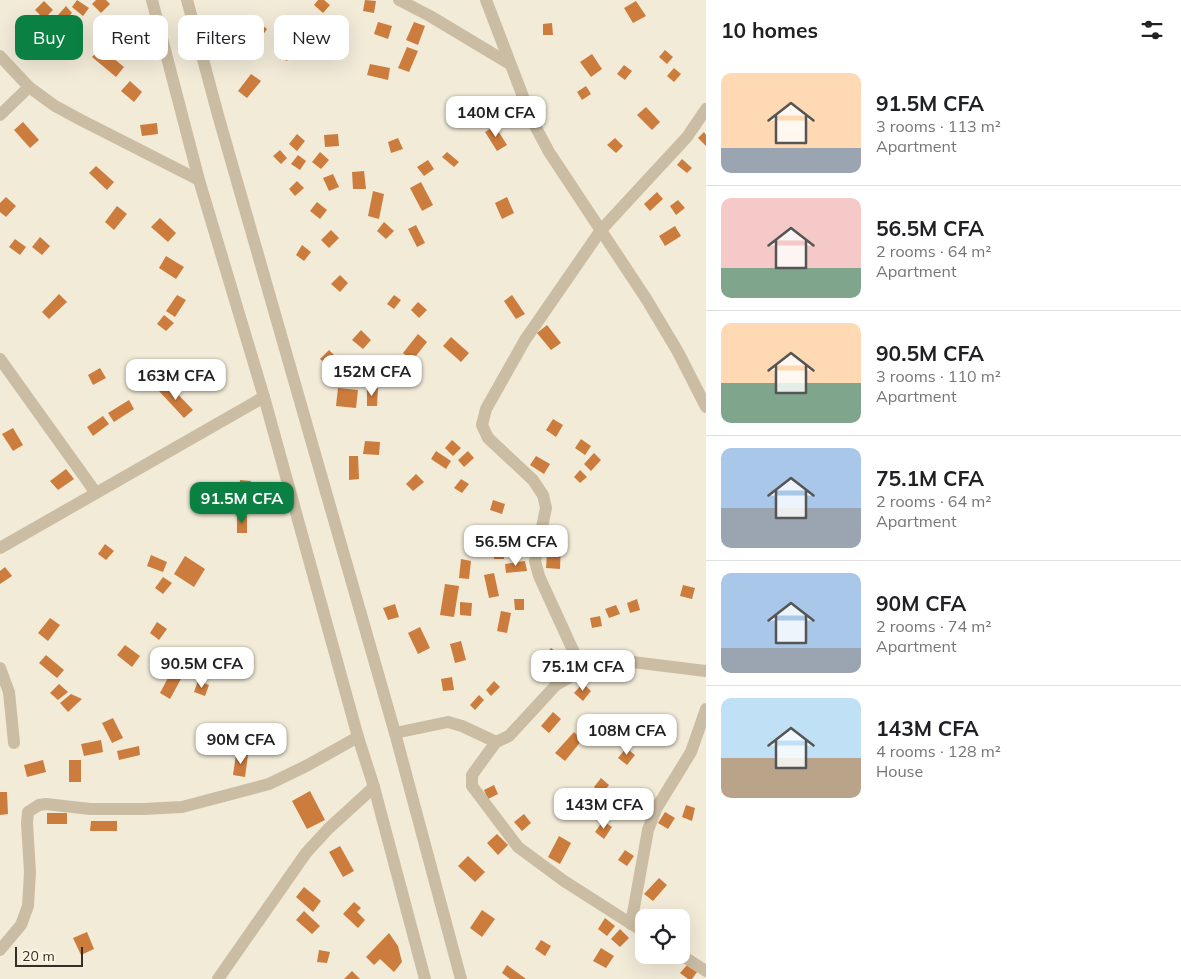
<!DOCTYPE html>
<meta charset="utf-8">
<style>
body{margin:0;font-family:Mulish,sans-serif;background:#f2f2f2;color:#202124;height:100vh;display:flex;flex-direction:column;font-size:19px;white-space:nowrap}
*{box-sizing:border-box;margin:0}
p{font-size:16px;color:#757577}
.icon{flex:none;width:28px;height:28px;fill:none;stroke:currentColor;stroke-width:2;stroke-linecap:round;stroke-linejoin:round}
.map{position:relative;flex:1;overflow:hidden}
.sheet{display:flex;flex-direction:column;background:#fff;width:475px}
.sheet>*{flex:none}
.hud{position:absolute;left:15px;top:15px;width:475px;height:45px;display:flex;gap:10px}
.fabs{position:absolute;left:635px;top:909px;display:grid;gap:10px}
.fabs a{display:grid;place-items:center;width:55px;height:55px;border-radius:10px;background:#fff;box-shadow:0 5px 20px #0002;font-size:25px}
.scale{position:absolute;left:15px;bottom:12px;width:68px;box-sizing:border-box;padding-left:5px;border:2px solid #352e26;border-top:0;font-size:14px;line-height:18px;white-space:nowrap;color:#352e26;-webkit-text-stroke:4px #faf4e4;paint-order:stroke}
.price{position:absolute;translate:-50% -42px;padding:0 11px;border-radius:10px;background:#fff;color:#222;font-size:16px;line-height:32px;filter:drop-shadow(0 1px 2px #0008)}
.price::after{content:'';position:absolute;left:50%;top:30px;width:15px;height:11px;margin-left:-8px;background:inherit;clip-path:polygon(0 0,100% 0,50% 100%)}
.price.current{background:#0b8043;color:#fff}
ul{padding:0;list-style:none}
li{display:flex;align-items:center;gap:15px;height:125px;padding:0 15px}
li+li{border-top:1px solid #e0e0e0}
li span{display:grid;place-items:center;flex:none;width:140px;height:100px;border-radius:10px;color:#555}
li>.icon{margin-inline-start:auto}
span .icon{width:60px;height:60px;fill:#fffc;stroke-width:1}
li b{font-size:21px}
h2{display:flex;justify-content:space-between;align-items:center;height:60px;padding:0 15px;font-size:21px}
.chip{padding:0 18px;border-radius:10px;background:#fff;box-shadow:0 5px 20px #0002;font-size:18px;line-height:45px}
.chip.current{background:#0b8043;color:#fff}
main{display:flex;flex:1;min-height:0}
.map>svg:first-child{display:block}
</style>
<main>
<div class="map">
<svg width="706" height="979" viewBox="0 0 706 979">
<rect width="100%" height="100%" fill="#f2ebd8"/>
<!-- building -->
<g fill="#cc7c3c">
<polygon points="77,0 89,8 83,16 72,7"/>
<polygon points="96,0 106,0 110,4 101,13 92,4"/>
<polygon points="318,0 324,0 330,5 323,13 314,5"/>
<polygon points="365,0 376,1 374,13 363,11"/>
<polygon points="44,1 53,10 44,19 35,10"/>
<polygon points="636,1 646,16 633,23 624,8"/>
<polygon points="66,6 72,13 57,29 51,23"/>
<polygon points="257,21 267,29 261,38 250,29"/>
<polygon points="378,22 392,26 388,39 374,34"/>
<polygon points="414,22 425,26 418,45 406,40"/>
<polygon points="552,23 553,35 543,35 543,24"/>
<polygon points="281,44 293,49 287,61 276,56"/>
<polygon points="407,47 418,51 409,72 398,68"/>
<polygon points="101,48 124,67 116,77 92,57"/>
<polygon points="665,50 673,57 667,64 659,57"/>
<polygon points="592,54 602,69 591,77 580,62"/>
<polygon points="370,64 390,68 388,80 367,75"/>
<polygon points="624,65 632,71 625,80 617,74"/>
<polygon points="674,68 681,74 674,82 667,76"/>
<polygon points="251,74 261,81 247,98 238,91"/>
<polygon points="130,81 142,92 134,102 121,91"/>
<polygon points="586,86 591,94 582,100 577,92"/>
<polygon points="646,107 660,122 652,130 637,115"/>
<polygon points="23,122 39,140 30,148 14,130"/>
<polygon points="157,123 158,134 142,136 140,125"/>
<polygon points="495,126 507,145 497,151 485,132"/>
<polygon points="704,132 706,135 706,146 698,138"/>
<polygon points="297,134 305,141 297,151 289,144"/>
<polygon points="338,134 339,146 325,147 324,135"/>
<polygon points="398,138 403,149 391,153 388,142"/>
<polygon points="615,138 623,146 616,153 607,145"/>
<polygon points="280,150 287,158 281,164 273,156"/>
<polygon points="320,152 329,160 321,169 312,162"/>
<polygon points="447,152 459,162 454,167 442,157"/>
<polygon points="298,155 306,161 300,170 291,164"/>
<polygon points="682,159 692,168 687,173 677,165"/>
<polygon points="428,160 434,169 424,176 417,167"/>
<polygon points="96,166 114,182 107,190 89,173"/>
<polygon points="364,171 366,189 353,189 352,172"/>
<polygon points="333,174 339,187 329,191 323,178"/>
<polygon points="297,181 304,188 295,196 289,189"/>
<polygon points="421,182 433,205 422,211 410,188"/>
<polygon points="373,191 384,194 379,219 368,216"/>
<polygon points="657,192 663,199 650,211 644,204"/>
<polygon points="6,197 16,206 6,217 0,212 0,203"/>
<polygon points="507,197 514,213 502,219 495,203"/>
<polygon points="678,200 685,208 676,215 670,206"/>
<polygon points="317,202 327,210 320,219 310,211"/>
<polygon points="117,206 127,214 114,230 105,222"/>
<polygon points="160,218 176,233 168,242 151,227"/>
<polygon points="384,222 394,231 386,239 377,231"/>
<polygon points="416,225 425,243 417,247 408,229"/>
<polygon points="675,226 681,236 665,246 659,236"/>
<polygon points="331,230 339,238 329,248 321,240"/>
<polygon points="40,237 50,246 42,255 32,247"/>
<polygon points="15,239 26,247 20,255 9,247"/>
<polygon points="302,245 311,252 304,261 296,255"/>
<polygon points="166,256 184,267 176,279 159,268"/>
<polygon points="340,275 348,283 340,292 331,284"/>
<polygon points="59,294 67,302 49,319 42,312"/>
<polygon points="177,295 186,300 175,317 166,311"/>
<polygon points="394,295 401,300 394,309 387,304"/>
<polygon points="512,295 525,314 516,319 504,301"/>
<polygon points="418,302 427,310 419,318 411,310"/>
<polygon points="164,315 174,323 166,331 157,324"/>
<polygon points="547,325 561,343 551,350 537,333"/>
<polygon points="361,330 371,340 363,349 352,340"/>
<polygon points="418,334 427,342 412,361 403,353"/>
<polygon points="451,337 469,353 461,362 443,346"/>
<polygon points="329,350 338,359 330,367 320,359"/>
<polygon points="100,368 106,378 93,385 88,375"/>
<polygon points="167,383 193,410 184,418 159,391"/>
<polygon points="338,388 358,390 356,408 336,406"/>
<polygon points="367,388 378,388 377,406 367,406"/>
<polygon points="129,400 134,409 114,422 108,413"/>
<polygon points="103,416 109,424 93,436 87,427"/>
<polygon points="553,419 563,425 556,437 546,430"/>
<polygon points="13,428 23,445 13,451 2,434"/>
<polygon points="581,439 591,446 585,455 575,448"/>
<polygon points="452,440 461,448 453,456 445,448"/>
<polygon points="365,441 380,442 379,455 363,454"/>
<polygon points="436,451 451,461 446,469 431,459"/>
<polygon points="468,451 474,458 464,467 458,460"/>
<polygon points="594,453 601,460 591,471 584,464"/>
<polygon points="349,456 358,456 359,479 349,480"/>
<polygon points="536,456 550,464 544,474 530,465"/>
<polygon points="66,469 74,479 58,490 50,481"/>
<polygon points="580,470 587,477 580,483 574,477"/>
<polygon points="416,474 424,482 413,491 406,484"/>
<polygon points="461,479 469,484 462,493 454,488"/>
<polygon points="240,480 251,481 250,493 239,491"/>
<polygon points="493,500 505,504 502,514 490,510"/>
<rect x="237" y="516" width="10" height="17"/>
<polygon points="548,541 561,542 560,569 546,568"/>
<polygon points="105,544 114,551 106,560 98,554"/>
<polygon points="494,547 503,547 504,559 494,559"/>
<polygon points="151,555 167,562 163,572 147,566"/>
<polygon points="185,556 205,569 194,587 174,574"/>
<polygon points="461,559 471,561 469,579 459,578"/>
<polygon points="525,561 527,571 506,573 505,564"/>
<polygon points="5,567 12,576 0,584 0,571"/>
<polygon points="494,573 499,596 489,598 484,575"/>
<polygon points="163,577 172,583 163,594 155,588"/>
<polygon points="445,584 459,586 454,617 440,615"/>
<polygon points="683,585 695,588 692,599 680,596"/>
<polygon points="514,599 524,599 524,610 515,610"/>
<polygon points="637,599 640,610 630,613 627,603"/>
<polygon points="460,602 472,603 471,616 460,615"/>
<polygon points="395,604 399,617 388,620 383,608"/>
<polygon points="616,605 620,614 609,618 605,609"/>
<polygon points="501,611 511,613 507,633 497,631"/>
<polygon points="600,616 602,626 592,628 590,618"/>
<polygon points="50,618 60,625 48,641 38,633"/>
<polygon points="157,622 167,629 159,640 150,633"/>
<polygon points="420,627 430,648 418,654 408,633"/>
<polygon points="461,641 466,660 455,663 450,644"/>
<polygon points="125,645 140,656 132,667 117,655"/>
<polygon points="551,648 559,654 547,669 540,662"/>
<polygon points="46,655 64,670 57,678 39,663"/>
<polygon points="171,672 182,677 170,699 160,693"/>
<polygon points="452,677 454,690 443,691 441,679"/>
<polygon points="198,681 209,685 205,696 194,692"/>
<polygon points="494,681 500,687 491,696 486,690"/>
<polygon points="583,683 591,691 583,701 574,693"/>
<polygon points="59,684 68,692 58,700 50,693"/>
<polygon points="71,694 82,699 68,712 60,703"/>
<polygon points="479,695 484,700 475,710 470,705"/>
<polygon points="553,712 561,719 549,733 541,726"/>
<polygon points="113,718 123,738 112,743 102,723"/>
<polygon points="608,722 626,736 618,745 601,731"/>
<polygon points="574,732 582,740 565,761 555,753"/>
<polygon points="101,740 103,752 84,756 81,744"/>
<polygon points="139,746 140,755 119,760 117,751"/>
<polygon points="626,748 635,755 627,765 618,758"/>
<polygon points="236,754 248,755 245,777 233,775"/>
<polygon points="43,760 46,772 27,777 24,765"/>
<rect x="69" y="760" width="12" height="22"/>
<polygon points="601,778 609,785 602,794 594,787"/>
<polygon points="494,785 498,794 488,799 484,790"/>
<polygon points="310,791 325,820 307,829 292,801"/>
<polygon points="0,792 7,792 8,814 0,815"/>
<polygon points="622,795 632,802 626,809 616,802"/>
<polygon points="686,805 695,808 692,821 682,817"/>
<polygon points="665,812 675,818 668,829 658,823"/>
<rect x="47" y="813" width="20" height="11"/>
<polygon points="524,814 531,823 522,831 514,822"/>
<polygon points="91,821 117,821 117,831 90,831"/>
<polygon points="603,821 612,827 604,839 595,832"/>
<polygon points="497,834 508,845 498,855 487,843"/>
<polygon points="559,836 571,843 560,864 548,857"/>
<polygon points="340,846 354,871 343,877 329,852"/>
<polygon points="625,850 634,856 627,866 618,860"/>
<polygon points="468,856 485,872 475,882 458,866"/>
<polygon points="659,878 667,885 653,901 644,894"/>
<polygon points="304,887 321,901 313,912 296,897"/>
<polygon points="354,902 361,908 357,912 365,920 358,928 343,914"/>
<polygon points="482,910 495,919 482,937 470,928"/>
<polygon points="304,911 320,926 312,934 296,920"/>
<polygon points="605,918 615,926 607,936 598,929"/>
<polygon points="620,929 629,938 620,947 611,939"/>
<polygon points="87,932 94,949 81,955 73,938"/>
<polygon points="389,933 398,946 402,962 394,972 380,959 374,965 366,957"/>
<polygon points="541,940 551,946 545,956 535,949"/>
<polygon points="601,948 614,956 606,968 593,961"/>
<polygon points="319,950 330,952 327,963 317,962"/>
<polygon points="507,965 526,979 510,979 502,973"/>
<polygon points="687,965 697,972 692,979 688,979 680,973"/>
<polygon points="352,971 360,979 344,979"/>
</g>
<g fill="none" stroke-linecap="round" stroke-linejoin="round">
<!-- minor -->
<g stroke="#cbbda3" stroke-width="12">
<polyline points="399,0 430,16 510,64"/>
<polyline points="486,0 532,120 549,152 647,300 678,352 706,407"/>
<polyline points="0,56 29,87 55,106 81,120 199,180"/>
<polyline points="0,115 29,87"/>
<polyline points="0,359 96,493"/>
<polyline points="0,548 264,397"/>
<polyline points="0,668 9,692 14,743"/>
<polyline points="582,670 539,576 535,561 546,508 543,495 533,480 488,438 482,425 486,409 525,340 601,230 687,137 706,109"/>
<polyline points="395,733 448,722 462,726 496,742 509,736 556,685 582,670 608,659 706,671"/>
<polyline points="496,742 472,775 472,786 518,847 564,881 644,932"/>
<polyline points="631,924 648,830 656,809 691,752 706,709"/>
<polyline points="0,950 21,925 28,906 30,872 27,823 28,812 39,805 46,804 90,809 144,809 182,807 269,784 308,765 358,737"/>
<polyline points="681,955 706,971"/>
<polyline points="218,979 306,853 328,829 374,787"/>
</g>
<!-- tertiary -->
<g stroke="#cbbda3" stroke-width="12">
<polyline points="152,0 199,180 264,397 358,737 374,787 425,979"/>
<polyline points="187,0 218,115 395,733 461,979"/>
</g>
</g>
</svg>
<div class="fabs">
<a><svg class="icon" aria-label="locate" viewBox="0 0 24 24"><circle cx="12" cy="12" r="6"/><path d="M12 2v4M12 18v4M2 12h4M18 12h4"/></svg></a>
</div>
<div class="scale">20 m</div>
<b class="price" style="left:496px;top:138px">140M CFA</b>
<b class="price" style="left:372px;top:397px">152M CFA</b>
<b class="price" style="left:176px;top:401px">163M CFA</b>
<b class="price current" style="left:242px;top:524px">91.5M CFA</b>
<b class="price" style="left:516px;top:567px">56.5M CFA</b>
<b class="price" style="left:202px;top:689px">90.5M CFA</b>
<b class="price" style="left:583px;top:692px">75.1M CFA</b>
<b class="price" style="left:627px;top:756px">108M CFA</b>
<b class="price" style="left:241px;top:765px">90M CFA</b>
<b class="price" style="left:604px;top:830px">143M CFA</b>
<div class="hud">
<a class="chip current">Buy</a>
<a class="chip">Rent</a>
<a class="chip">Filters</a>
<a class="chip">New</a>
</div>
</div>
<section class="sheet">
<h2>10 homes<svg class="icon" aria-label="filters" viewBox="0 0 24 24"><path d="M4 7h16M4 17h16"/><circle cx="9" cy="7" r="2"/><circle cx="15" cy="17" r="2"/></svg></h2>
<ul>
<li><span style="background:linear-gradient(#ffd9b3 75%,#9aa5b1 0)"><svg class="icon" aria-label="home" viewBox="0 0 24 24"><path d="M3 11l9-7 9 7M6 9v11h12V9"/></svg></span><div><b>91.5M CFA</b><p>3 rooms · 113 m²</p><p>Apartment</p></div></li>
<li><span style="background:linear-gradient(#f6c9c9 70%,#7fa58c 0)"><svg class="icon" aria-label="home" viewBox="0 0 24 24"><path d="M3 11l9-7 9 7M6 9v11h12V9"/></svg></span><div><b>56.5M CFA</b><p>2 rooms · 64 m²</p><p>Apartment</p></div></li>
<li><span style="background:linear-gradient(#ffd9b3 60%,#7fa58c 0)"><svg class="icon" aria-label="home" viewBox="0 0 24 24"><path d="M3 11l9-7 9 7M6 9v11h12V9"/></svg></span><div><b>90.5M CFA</b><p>3 rooms · 110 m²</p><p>Apartment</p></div></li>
<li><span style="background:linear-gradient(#a9c7e8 60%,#9aa5b1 0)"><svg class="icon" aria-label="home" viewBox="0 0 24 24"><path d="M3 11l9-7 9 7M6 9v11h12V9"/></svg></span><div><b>75.1M CFA</b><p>2 rooms · 64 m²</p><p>Apartment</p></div></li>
<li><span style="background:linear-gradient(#a9c7e8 75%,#9aa5b1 0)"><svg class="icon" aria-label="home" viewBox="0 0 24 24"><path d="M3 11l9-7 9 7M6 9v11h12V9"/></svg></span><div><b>90M CFA</b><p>2 rooms · 74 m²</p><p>Apartment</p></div></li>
<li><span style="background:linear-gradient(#bfe0f5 60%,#b9a48a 0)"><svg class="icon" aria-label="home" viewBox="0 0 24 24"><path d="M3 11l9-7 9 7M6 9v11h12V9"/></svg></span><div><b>143M CFA</b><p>4 rooms · 128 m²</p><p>House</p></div></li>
</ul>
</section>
</main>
